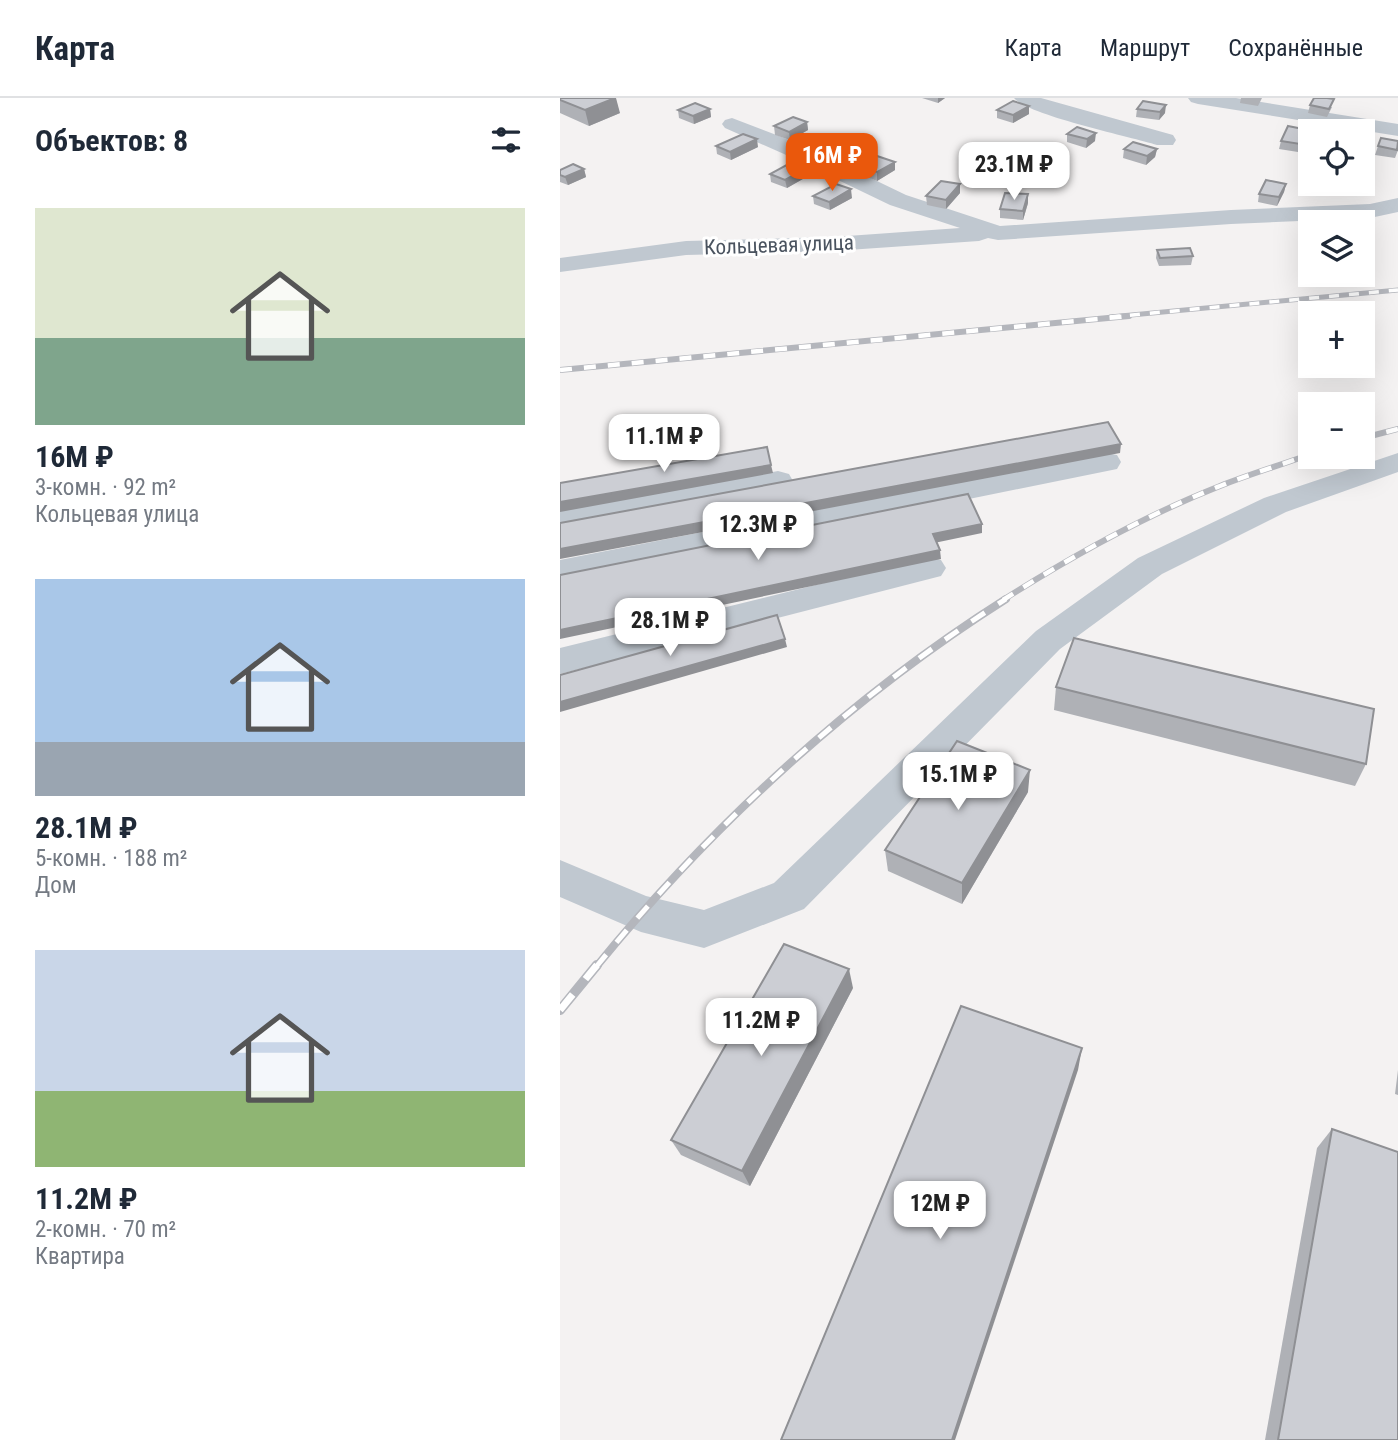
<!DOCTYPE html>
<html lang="ru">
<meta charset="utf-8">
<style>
body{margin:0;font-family:"Roboto Condensed",sans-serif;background:#f6f6f7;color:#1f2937;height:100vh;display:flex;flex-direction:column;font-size:26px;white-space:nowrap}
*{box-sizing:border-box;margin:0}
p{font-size:23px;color:#747a83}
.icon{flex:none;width:38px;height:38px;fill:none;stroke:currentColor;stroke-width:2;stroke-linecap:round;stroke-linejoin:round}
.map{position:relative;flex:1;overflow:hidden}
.details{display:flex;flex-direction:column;background:#fff;width:560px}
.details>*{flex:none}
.fabs{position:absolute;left:738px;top:21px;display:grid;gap:14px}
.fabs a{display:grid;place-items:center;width:77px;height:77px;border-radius:0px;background:#fff;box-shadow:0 7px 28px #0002;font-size:35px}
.price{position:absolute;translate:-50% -60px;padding:0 16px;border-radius:14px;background:#fff;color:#222;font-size:23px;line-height:46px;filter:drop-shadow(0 2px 4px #0008)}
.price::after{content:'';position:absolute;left:50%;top:42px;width:21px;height:16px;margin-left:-10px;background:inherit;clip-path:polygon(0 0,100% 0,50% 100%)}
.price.selected{background:#ea580c;color:#fff}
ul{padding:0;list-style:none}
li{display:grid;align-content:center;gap:14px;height:371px;padding:0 35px}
li span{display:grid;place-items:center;height:217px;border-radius:0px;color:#555}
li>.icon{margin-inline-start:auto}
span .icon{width:126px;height:126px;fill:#fffc;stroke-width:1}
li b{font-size:30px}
h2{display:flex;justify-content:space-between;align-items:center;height:84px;padding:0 35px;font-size:30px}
header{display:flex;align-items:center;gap:42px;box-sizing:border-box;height:98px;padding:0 35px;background:#fff;border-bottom:2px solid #e0e1e3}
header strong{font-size:33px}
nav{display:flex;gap:38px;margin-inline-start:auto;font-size:24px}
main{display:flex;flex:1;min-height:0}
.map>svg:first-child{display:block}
</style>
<header>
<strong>Карта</strong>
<nav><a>Карта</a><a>Маршрут</a><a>Сохранённые</a></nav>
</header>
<main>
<section class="details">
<h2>Объектов: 8<svg class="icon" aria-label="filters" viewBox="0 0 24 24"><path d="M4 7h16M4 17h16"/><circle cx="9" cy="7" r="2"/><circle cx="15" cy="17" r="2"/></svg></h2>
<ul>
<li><span style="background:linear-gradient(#dfe7d0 60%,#7fa58c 0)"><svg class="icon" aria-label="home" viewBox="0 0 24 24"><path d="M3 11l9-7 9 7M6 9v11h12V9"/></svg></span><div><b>16M ₽</b><p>3-комн. · 92 m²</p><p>Кольцевая улица</p></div></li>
<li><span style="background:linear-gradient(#a9c7e8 75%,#9aa5b1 0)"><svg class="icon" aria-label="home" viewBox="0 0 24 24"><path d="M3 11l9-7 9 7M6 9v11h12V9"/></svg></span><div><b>28.1M ₽</b><p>5-комн. · 188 m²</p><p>Дом</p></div></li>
<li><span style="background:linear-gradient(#c9d6e8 65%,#8fb573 0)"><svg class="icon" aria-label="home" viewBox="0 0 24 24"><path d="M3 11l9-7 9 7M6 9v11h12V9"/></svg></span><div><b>11.2M ₽</b><p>2-комн. · 70 m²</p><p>Квартира</p></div></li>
</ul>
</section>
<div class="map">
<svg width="838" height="1342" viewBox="0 0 838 1342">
<rect width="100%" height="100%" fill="#f4f2f2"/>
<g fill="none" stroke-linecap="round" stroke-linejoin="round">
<!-- minor -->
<g fill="#c0c8d0" fill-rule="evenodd">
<path d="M454,0H481L613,37L616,42L613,47H597C571,39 467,17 454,0Z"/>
<polygon points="628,0 676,0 838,26 838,38 638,6 631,4"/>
<polygon points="172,20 240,46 346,97 440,128 671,112 810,106 838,100 838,114 810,120 671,126 438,142 428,140 419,143 273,153 126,157 0,174 0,160 126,143 273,139 400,130 330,107 224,56 165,30 162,26 165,22"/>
<polygon points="546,355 557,357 561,364 557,371 0,484 0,462"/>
<polygon points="838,355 838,374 726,414 602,476 500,551 244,811 144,850 81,834 0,799 0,762 86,798 144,812 214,785 476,533 578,460 704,400"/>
<polygon points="218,373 229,376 233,383 229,390 0,433 0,413"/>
<polygon points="369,459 381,462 386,470 381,478 0,576 0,550"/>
</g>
<!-- rail-far3 casing -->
<g stroke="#b4b6bc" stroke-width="5">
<polyline id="rail-far3" points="550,219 838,192"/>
</g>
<!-- rail-far2 casing -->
<g stroke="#b4b6bc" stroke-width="6">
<g id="rail-far2">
<polyline points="0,272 569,218"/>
<polyline points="803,340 838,331"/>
<path d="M443,502C512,458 584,418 660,388C690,376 721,367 751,356"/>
</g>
</g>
<!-- rail-far1 casing -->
<g stroke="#b4b6bc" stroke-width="8">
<path id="rail-far1" d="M36,869C152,727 291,599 446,501"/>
</g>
<!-- rail casing -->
<g stroke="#b4b6bc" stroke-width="10">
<polyline id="rail" points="0,912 37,867"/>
</g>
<!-- rail-far3 -->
<use href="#rail-far3" stroke="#fff" stroke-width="3.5" stroke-dasharray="10" stroke-linecap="butt"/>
<!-- rail-far2 -->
<use href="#rail-far2" stroke="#fff" stroke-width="4.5" stroke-dasharray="12" stroke-linecap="butt"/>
<!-- rail-far1 -->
<use href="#rail-far1" stroke="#fff" stroke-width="5" stroke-dasharray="16" stroke-linecap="butt"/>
<!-- rail -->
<use href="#rail" stroke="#fff" stroke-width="7" stroke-dasharray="20" stroke-linecap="butt"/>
</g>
<!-- wall -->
<g fill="#afb1b6">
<polygon points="0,0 60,15 29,28 0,15"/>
<polygon points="362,0 385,0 378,5"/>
<polygon points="681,0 702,0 698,8 680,5"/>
<polygon points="750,7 772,9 767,19 748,15"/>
<polygon points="150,11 151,19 134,26 119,20 118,12"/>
<polygon points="577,11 605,15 599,22 576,19"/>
<polygon points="437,12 469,16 453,25 437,20"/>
<polygon points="247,24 248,32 230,42 215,37 214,28"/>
<polygon points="748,32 746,40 738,54 719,51 721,43"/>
<polygon points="507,36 535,43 526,50 507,44"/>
<polygon points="282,42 282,46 303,49 303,57 284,68 268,62 268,58 264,60 250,55 249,47"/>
<polygon points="838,43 838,52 835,60 815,57 818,48"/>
<polygon points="156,48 198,49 171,62 157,56"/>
<polygon points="564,51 597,51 595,59 586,67 563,60"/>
<polygon points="335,64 335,72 317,83 300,76 299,68"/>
<polygon points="247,70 248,78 227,90 211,84 210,76"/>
<polygon points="24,71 26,79 8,87 0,84 0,72"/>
<polygon points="726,86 724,94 717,108 698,104 699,96"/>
<polygon points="400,95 386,111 367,107 366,98"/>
<polygon points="253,98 292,100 270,112 254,106"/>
<polygon points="468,105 463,122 440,120 440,111"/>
<polygon points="597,152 633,158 631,167 599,168 596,160"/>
<polygon points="496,589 806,666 795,688 494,612"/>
<polygon points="468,694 402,806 328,773 325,752"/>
<polygon points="293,890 190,1088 121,1057 111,1042"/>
<polygon points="838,972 838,997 835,996"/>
<polygon points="772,1031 838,1342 705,1342 757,1050"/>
</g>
<!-- shaded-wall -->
<g fill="#8f9094">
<polygon points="55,0 56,0 60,15 29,28 25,12"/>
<polygon points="378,0 385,0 378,5"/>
<polygon points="606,7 605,15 599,22 600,14"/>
<polygon points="469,8 469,16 453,25 453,17"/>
<polygon points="150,11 151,19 134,26 133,18"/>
<polygon points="247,24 248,32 230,42 229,34"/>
<polygon points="748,32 746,40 738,54 740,46"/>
<polygon points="536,35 535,43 526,50 527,41"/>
<polygon points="197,41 198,49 171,62 170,54"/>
<polygon points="282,42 282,50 268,54 268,58 264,60 263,52"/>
<polygon points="303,49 303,57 284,68 283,59"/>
<polygon points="597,51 595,59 586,67 587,58"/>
<polygon points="335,64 335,72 317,83 317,74"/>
<polygon points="247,70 248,78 227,90 225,82"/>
<polygon points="24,71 26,79 8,87 5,79"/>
<polygon points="400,86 400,95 386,111 386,102"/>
<polygon points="726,86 724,94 717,108 719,99"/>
<polygon points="291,91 292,100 270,112 269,104"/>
<polygon points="468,96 468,105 463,122 463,113"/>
<polygon points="561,346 560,355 0,461 0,451"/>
<polygon points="211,367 213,375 0,414 0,404"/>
<polygon points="422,426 422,435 374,445 373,436"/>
<polygon points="380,452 381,461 0,541 0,532"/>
<polygon points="225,541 227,549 0,614 0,604"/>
<polygon points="470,672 468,694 402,806 402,785"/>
<polygon points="289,871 293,890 190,1088 182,1073"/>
<polygon points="522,950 518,972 395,1342 392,1342"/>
</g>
<!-- building -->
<g fill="#ccced4" stroke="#8f9094" stroke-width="2">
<polygon points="0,0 55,0 25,12 0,2"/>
<polygon points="754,0 767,0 774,1 769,11 750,7"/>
<polygon points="453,3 469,8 453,17 437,12"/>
<polygon points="583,3 606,7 600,14 577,11"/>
<polygon points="135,5 150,11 133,18 118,12"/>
<polygon points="233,19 247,24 229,34 214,28"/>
<polygon points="728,28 748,32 740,46 721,43"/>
<polygon points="517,29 536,35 527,41 507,36"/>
<polygon points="183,36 197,41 170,54 156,48"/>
<polygon points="267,37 282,42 263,52 249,47"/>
<polygon points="821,40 838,43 837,52 818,48"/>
<polygon points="287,43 303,49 283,59 268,54"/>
<polygon points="573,44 597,51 587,58 564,51"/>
<polygon points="317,58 335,64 317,74 299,68"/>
<polygon points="232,64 247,70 225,82 210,76"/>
<polygon points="13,66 24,71 5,79 0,77 0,72"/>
<polygon points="706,82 726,86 719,99 699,96"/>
<polygon points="381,83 400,86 386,102 366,98"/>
<polygon points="276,86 291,91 269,104 253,98"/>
<polygon points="445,95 468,96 463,113 440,111"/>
<polygon points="630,150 633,158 600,160 597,152"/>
<polygon points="548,324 561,346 0,451 0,425"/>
<polygon points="207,349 211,367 0,404 0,385"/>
<polygon points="408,396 422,426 373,436 380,452 0,532 0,477"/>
<polygon points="217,517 225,541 0,604 0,577"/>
<polygon points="514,540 814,611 806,666 496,589"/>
<polygon points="397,643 470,672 402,785 325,752"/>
<polygon points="224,846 289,871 182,1073 111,1042"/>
<polygon points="401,908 522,950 392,1342 221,1342"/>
<polygon points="772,1031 838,1054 838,1342 718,1342"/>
</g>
<g text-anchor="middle" stroke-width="6" stroke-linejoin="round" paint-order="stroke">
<!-- far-street labels -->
<g font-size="21" fill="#4a535f" stroke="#fff">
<text transform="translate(219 147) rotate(-2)" y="7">Кольцевая улица</text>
</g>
</g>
</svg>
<div class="fabs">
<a><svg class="icon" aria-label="locate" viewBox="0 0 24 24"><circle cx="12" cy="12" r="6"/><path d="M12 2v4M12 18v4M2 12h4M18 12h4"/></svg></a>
<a><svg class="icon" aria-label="layers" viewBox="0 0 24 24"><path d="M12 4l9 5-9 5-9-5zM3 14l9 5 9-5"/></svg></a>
<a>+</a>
<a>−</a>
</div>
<b class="price selected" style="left:272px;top:95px">16M ₽</b>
<b class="price" style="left:454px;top:104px">23.1M ₽</b>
<b class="price" style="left:104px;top:376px">11.1M ₽</b>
<b class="price" style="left:198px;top:464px">12.3M ₽</b>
<b class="price" style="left:110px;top:560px">28.1M ₽</b>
<b class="price" style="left:398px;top:714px">15.1M ₽</b>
<b class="price" style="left:201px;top:960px">11.2M ₽</b>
<b class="price" style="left:380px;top:1143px">12M ₽</b>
</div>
</main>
